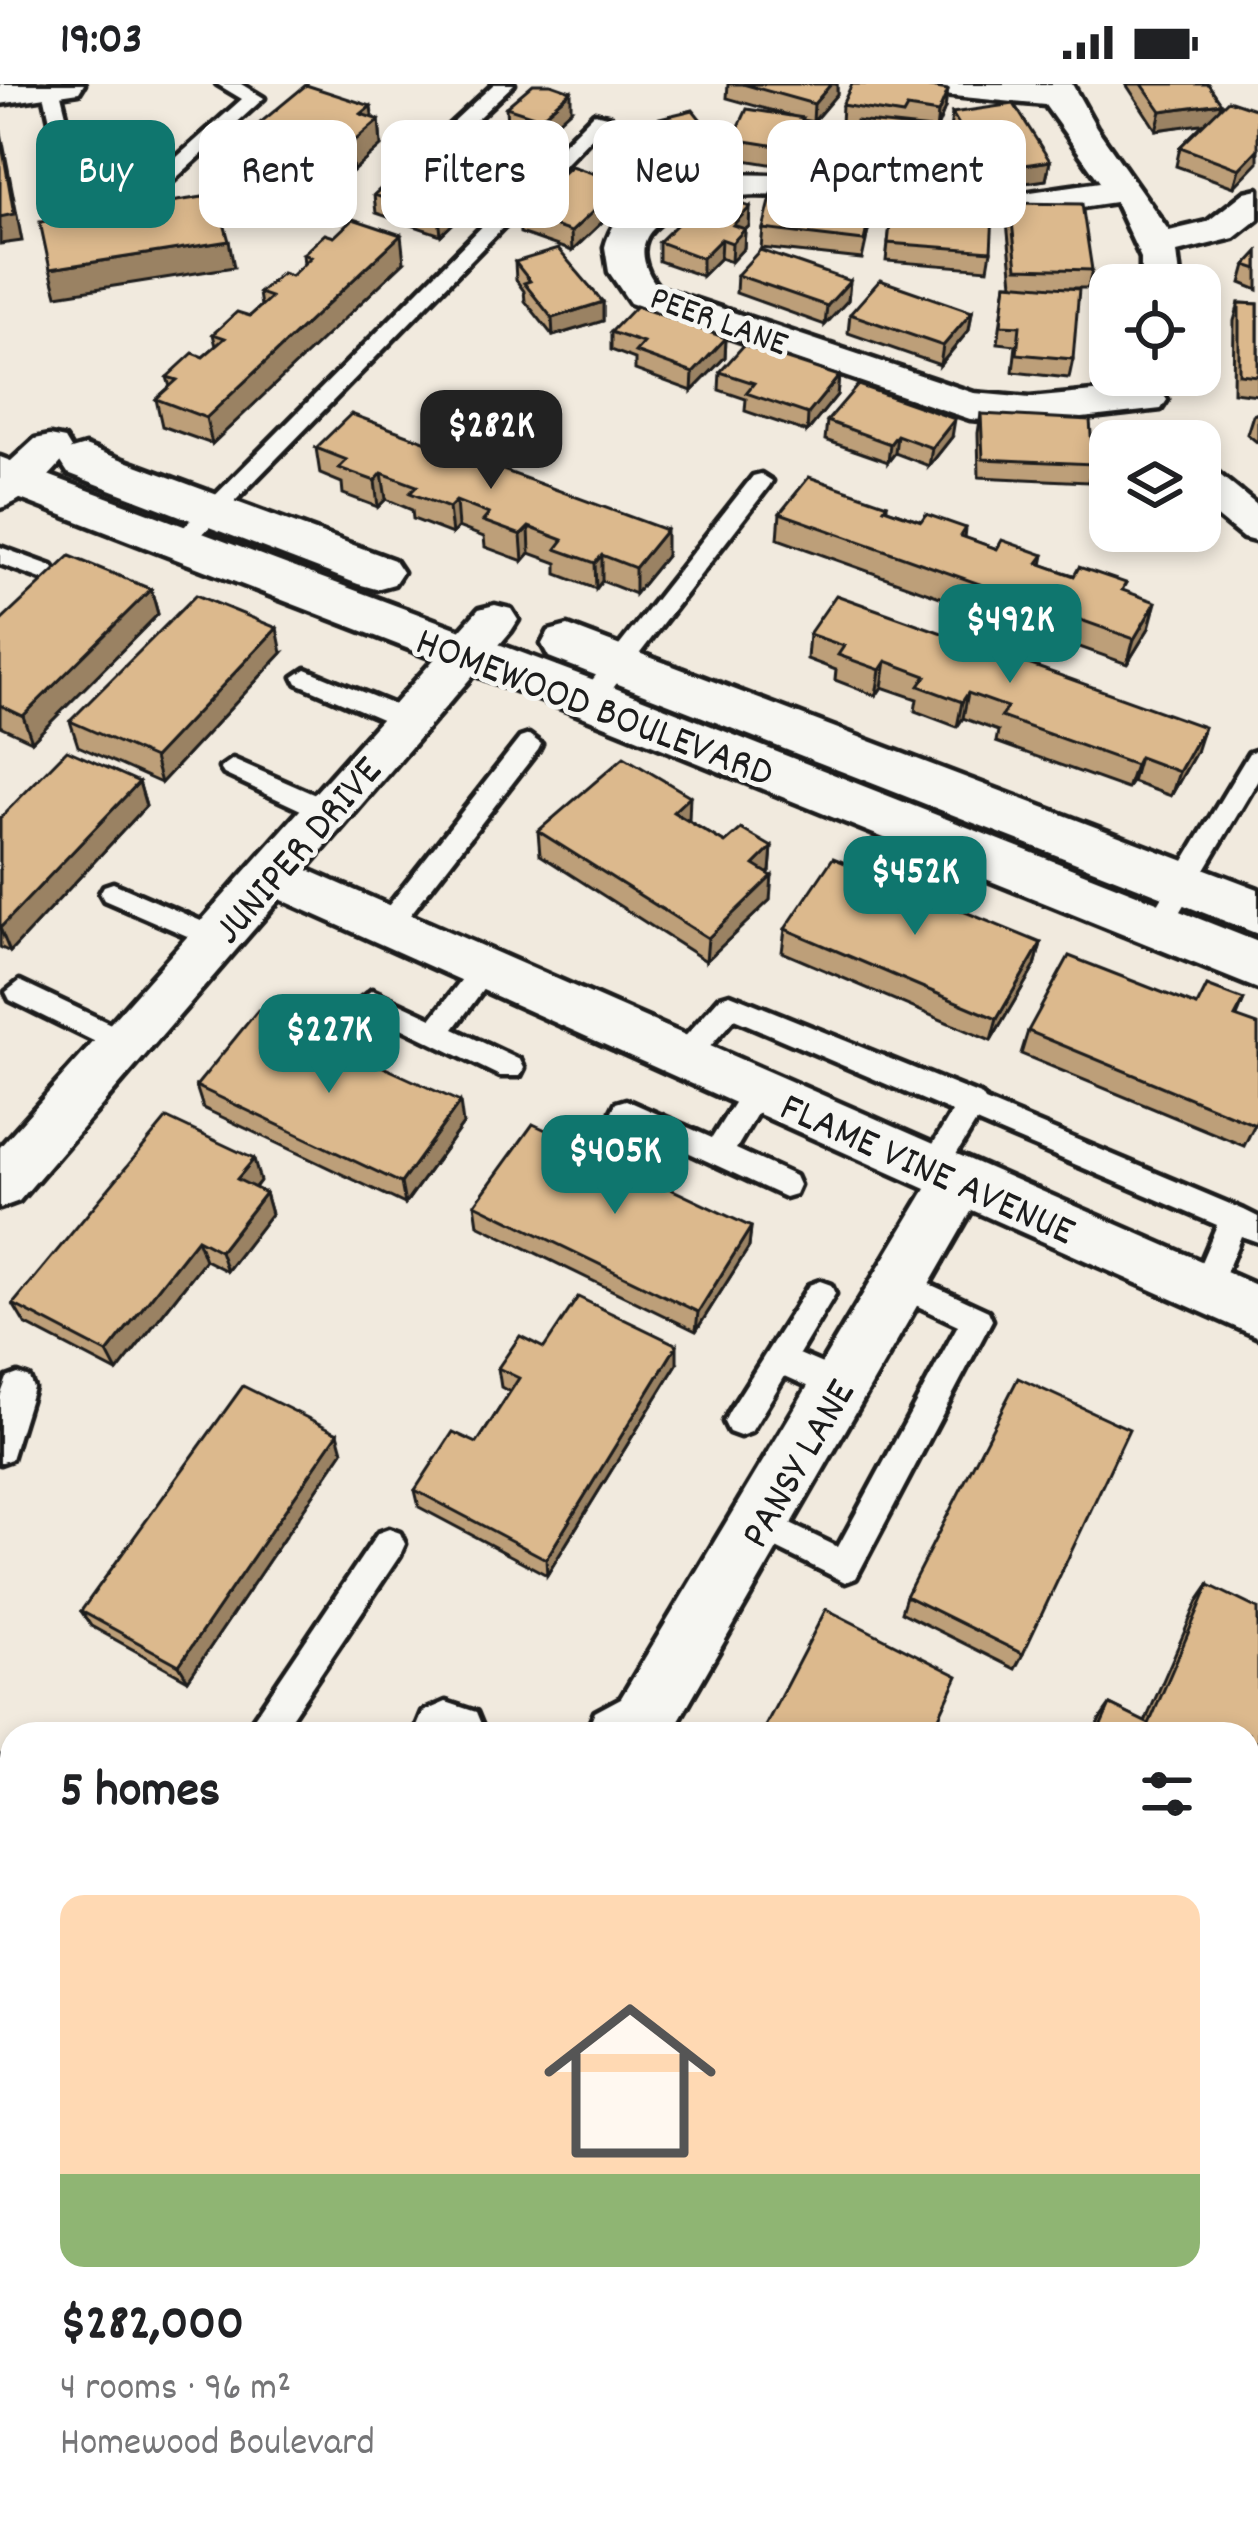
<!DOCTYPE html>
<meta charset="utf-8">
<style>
body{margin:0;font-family:Dekko,sans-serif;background:#f6f6f6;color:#202124;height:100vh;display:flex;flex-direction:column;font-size:45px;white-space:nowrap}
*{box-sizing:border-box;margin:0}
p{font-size:39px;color:#757577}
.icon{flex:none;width:66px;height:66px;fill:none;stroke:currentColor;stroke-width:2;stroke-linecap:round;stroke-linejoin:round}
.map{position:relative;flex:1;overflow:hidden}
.sheet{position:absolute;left:0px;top:1638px;width:1260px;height:807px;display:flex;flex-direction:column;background:#fff;border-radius:36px 36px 0 0;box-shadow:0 6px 18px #0003}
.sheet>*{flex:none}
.guide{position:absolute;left:36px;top:36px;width:1188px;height:108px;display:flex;gap:24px}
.tools{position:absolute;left:1089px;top:180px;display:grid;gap:24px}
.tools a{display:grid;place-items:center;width:132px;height:132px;border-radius:24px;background:#fff;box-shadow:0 6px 18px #0003;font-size:60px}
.price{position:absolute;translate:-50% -102px;padding:0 27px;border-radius:24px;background:#0f766e;color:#fff;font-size:39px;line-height:78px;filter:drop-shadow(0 3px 6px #0008)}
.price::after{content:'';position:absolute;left:50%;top:72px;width:36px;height:27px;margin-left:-18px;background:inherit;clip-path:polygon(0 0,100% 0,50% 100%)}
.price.selected{background:#222;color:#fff}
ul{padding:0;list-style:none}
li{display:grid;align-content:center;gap:24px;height:636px;padding:0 60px}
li+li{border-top:3px solid #e0e0e0}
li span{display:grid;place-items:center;height:372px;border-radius:24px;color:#555}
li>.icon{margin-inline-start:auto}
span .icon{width:216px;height:216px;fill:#fffc;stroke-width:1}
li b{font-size:51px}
h2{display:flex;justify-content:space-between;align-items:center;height:144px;padding:0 60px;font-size:51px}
.tag{padding:0 42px;border-radius:24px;background:#fff;box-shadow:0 6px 18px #0003;font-size:42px;line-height:108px}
.tag.selected{background:#0f766e;color:#fff}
.status{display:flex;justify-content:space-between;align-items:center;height:84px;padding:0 60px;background:#fff;direction:ltr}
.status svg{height:33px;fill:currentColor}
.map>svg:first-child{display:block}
</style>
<div class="status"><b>19:03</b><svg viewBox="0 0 49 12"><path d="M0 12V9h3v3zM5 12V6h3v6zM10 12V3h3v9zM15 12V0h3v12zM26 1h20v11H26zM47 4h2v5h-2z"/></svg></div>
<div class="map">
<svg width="1258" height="2444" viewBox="0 0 1258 2444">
<rect width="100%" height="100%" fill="#f1eade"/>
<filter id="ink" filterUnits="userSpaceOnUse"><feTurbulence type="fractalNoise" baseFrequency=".00833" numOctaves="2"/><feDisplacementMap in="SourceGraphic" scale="24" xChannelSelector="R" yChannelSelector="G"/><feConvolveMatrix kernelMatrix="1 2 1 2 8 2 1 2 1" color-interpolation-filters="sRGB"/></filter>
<g filter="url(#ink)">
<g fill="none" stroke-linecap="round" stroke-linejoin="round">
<!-- lane casing -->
<g stroke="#1c1c1c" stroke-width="9">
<g id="lane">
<polygon points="42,0 59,2 88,121 130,115 242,15 217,0 241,0 264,14 143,124 80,134 70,128"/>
<polygon points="494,0 514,0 464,47 550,73 594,29 611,33 187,466 171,466 171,456 541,83 441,49"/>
<polygon points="761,390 772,397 769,402 600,621 582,621 582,609 753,392"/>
<polygon points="0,463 52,482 56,488 44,496 0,480"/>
<polygon points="306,585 416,630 419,636 416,642 398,642 297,599 294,593"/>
<polygon points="529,651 541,660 538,666 396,849 378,849 374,842 378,835 520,654"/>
<polygon points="1258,666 1258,696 1167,849 1149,849 1145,842 1149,835 1249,669"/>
<polygon points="233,675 336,720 340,727 336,734 318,734 224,690 220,684"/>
<polygon points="113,799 224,847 228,854 215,864 104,816 100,809 104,802"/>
<polygon points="485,875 498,885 454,945 520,976 524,984 520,992 500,992 362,925 358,917 372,906 432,934 475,878"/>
<polygon points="20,897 134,951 138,959 134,967 114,967 10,916 6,908"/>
<polygon points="730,910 982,1012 985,1017 1244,1126 1258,1133 1258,1158 1241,1152 1216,1213 1205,1217 1194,1213 1190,1204 1217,1141 976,1038 943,1092 923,1092 919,1084 952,1028 734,935 694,981 674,981 670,973 674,965 720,913"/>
<polygon points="757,995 767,998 771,1006 736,1065 795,1092 799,1101 795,1110 785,1113 616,1035 612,1027 616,1019 626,1016 712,1054 747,998"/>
<polygon points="899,1186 988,1227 992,1236 856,1494 845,1498 748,1450 743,1440 748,1430 759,1425 838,1463 958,1241 888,1208 884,1199 888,1190"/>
<polygon points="820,1197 831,1201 835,1210 799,1270 850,1292 854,1302 850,1312 839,1316 785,1292 751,1348 740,1352 729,1348 724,1338 729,1328 809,1201"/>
<polygon points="18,1290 29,1294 33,1304 11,1375 0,1379 0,1313 7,1294"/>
<polygon points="389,1445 400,1449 405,1460 400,1471 280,1650 243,1650 378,1449"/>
<polygon points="1004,2433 1046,2433 1042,2444 1000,2444"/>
</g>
</g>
<!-- street casing -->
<g stroke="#1c1c1c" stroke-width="9">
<g id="street">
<polygon points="0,0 84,0 79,8 0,20"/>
<path d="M925,0H1072L1096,43L1169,147L1207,138L1245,108L1258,105V135L1234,154L1177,168L1181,201H1141V174L1115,118C1066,125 1017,136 967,135C879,134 722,76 653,145C636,162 644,186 658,203L974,309L1030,314L1146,303L1161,307L1167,316L1161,325L1030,340L970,335L630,219L609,188L605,163C638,41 875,109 962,112C1008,114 1054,104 1100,98L1045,21L943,11L930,8Z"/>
<path d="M50,352L65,355L71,365C56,388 26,417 0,424V387L35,355Z"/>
<polygon points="1200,383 1215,387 1258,422 1258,458 1243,454 1200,419"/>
<polygon points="495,521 511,525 518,536 511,547 306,785 1258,1202 1258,1253 972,1126 671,1650 586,1650 595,1628 621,1614 926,1105 280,815 19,1117 0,1124 0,1063 479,525"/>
<polygon points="446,1618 476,1628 485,1650 414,1650 423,1628"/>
<polygon points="1248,2231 1258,2236 1258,2313 1248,2309"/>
</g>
</g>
<!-- secondary casing -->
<g stroke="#1c1c1c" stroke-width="9">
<g id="secondary">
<polygon points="85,362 394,476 402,488 394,500 376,505 358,500 68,389 61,378 68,367"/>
<polygon points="0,373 610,602 1258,858 1258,905 572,628 0,407"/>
<polygon points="568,542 1258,805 1258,850 549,573 542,560 549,547"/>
</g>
</g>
<!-- lane -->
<use href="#lane" fill="#f6f6f2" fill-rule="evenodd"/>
<!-- street -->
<use href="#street" fill="#f6f6f2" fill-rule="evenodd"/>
<!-- secondary -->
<use href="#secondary" fill="#f6f6f2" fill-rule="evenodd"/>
</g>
<!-- wall -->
<g fill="#bd9f79" stroke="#1c1c1c" stroke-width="3">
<polygon points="728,0 837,0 837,10 813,38 803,36 803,38 836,62 825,89 732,74 733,55 788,31 727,14"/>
<polygon points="1126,0 1208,0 1221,19 1220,24 1258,26 1234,103 1176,82 1180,63 1204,39 1156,46"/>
<polygon points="842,21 945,24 936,46 950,47 952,29 1050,77 1046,96 983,105 950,49 941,100 846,89 848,71 855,42 841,40"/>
<polygon points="506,23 571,25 540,53 507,41"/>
<polygon points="372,33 379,36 381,62 353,87 339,82 283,131 214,108 209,81"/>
<polygon points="606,47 718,57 717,75 630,97 606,66"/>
<polygon points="430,59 496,99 471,122 465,120 466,127 441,151 376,129 374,111"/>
<polygon points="623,99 623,118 572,167 520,149 519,130"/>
<polygon points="1010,119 1092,186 1088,204 1060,204 1073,275 1069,294 1013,288 1016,261 998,259 1006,199 1013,199 1007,138"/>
<polygon points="750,123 749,142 745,146 744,164 731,178 720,174 702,192 659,177 659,158"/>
<polygon points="892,124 991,167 988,185 886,177"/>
<polygon points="870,139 862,175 761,164 763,145"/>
<polygon points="1258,168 1258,206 1241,199 1246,181"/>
<polygon points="303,170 404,178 212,360 162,342 156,315 170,303 167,293 203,273 216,262 213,250 250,232 261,222 259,209 291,192 304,180"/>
<polygon points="515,178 603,218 603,237 553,252 525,217 524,207 516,196"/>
<polygon points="737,191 850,197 848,216 825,241 736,209"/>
<polygon points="1239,219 1258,220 1258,311 1233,308 1234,237"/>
<polygon points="972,228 969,246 940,281 848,249 850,230"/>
<polygon points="611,248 726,254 725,273 692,307 635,286 635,275 611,266"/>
<polygon points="720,288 839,292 837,311 807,348 745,327 746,315 719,306"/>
<polygon points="1258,329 1258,359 1247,350 1253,331"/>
<polygon points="981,330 1093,380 1088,398 979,393 978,349"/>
<polygon points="827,337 952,353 929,382 895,369 888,378 825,356"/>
<polygon points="316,364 666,472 635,510 602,497 596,505 557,490 557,479 530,469 523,477 485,463 484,453 458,443 452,450 413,435 412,426 386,415 378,423 343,410 342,399 320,390"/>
<polygon points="887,420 887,425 921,437 966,444 965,454 997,465 1044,471 1042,481 1124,507 1149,544 1127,580 778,455 780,429"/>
<polygon points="151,505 158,530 32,657 0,642 0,538"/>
<polygon points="809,550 1196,668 1171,712 1132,698 1127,705 996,658 998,647 963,634 957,643 915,627 917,615 882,603 876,612 835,596 836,586 807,575"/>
<polygon points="282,569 161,699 78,662 70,637"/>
<polygon points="139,698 146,722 10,868 0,863 0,734"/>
<polygon points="689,737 725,759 772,763 770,787 768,789 770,816 706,877 540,771 538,747"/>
<polygon points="785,845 1041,859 1035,882 991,957 782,868"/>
<polygon points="1244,916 1237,933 1258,1034 1244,1062 1021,970 1028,947"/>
<polygon points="196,1002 463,1040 405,1120 203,1024"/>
<polygon points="260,1097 255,1104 265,1109 271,1130 227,1187 205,1176 117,1288 25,1240 13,1220"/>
<polygon points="475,1120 751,1143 749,1163 696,1247 478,1141"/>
<polygon points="544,1264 677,1280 547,1491 419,1423 415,1406 477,1359 510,1308 501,1303 498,1284"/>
<polygon points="343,1367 188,1596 91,1542 81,1527"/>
<polygon points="1209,1501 1248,1650 1093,1650 1100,1635 1110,1621 1145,1638 1198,1517"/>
<polygon points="906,1512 1023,1570 1015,1585 901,1528"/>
</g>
<!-- shaded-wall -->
<g fill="#9a8263" stroke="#1c1c1c" stroke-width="3">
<polygon points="831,0 837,0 837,10 813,38 814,20"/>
<polygon points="948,6 945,24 936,47 938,29"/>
<polygon points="571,7 571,25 540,53 540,34"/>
<polygon points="1221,19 1216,38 1156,46 1161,27"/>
<polygon points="371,22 373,41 379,36 381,62 353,87 350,61 361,30"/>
<polygon points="0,43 22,157 0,160"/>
<polygon points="838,44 836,62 825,89 826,70"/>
<polygon points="335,56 339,82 283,131 278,105"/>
<polygon points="718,57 717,75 630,97 630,79"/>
<polygon points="1258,65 1258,78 1234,103 1239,85"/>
<polygon points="1050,77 1046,96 983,105 986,87"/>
<polygon points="494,80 496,99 471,122 470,104"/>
<polygon points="623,99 623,118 572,167 571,148"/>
<polygon points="464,109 466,127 441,151 439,133"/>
<polygon points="750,123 749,142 745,146 744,164 731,178 733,141"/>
<polygon points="401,151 404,178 212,360 206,334"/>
<polygon points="721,155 720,174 702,192 702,174"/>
<polygon points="229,157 234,183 57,211 50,185"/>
<polygon points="850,197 848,216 825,241 827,222"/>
<polygon points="603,218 603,237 553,252 552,234"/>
<polygon points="972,228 969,246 940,281 943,262"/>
<polygon points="726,254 725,273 692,307 693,289"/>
<polygon points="839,292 837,311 807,348 808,330"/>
<polygon points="955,335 952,353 929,382 932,364"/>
<polygon points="897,351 895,369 888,378 890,360"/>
<polygon points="382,389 386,415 378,423 375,397"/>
<polygon points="456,417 458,443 452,450 449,424"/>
<polygon points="529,443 530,469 523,477 521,451"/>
<polygon points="666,446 666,472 635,510 635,484"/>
<polygon points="602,471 602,497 596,505 595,479"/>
<polygon points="151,505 158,530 32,657 23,632"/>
<polygon points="1156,518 1149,544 1127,580 1134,555"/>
<polygon points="277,544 282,569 161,699 154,674"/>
<polygon points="886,577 882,603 876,612 880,586"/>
<polygon points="968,609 963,634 957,643 962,618"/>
<polygon points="1204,643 1196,668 1171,712 1179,688"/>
<polygon points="1139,673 1132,698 1127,705 1135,681"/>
<polygon points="139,698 146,722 10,868 0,844"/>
<polygon points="690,712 689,737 673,728"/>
<polygon points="772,763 770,787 752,805 754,781"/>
<polygon points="772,792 770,816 706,877 708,854"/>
<polygon points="1041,859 1035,882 991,957 997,935"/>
<polygon points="460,1018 463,1040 405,1120 401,1099"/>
<polygon points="254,1075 260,1097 244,1116 237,1095"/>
<polygon points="265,1109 271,1130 227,1187 220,1167"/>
<polygon points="751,1143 749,1163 696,1247 698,1228"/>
<polygon points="197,1155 205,1176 117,1288 107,1269"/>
<polygon points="677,1261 677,1280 547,1491 546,1475"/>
<polygon points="338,1349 343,1367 188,1596 179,1581"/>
<polygon points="12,1980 12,1991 0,1995 0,1984"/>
<polygon points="0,2120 12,2129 12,2136 0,2128"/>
<polygon points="12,2291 12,2320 0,2339 0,2310"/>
</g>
<!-- building -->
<g fill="#dcb98d" stroke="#1c1c1c" stroke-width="3">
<polygon points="533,0 551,0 571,7 540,34 506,23"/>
<polygon points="743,0 831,0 814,20"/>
<polygon points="852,0 912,0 948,6 938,29 907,24 903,31 842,21"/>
<polygon points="1142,0 1208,0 1221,19 1161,27"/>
<polygon points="306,1 371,22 361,30 379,36 350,61 335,56 278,105 209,81"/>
<polygon points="1228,16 1258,26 1258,65 1239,85 1180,63"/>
<polygon points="1014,20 1050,77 986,87 952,29"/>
<polygon points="747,25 803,34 801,38 838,44 826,70 733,55"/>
<polygon points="693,26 718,57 630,79 606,47"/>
<polygon points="856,37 951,47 944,81 848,71"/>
<polygon points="0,49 14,130 0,133"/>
<polygon points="430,59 494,80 470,104 449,97 443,102 464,109 439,133 374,111"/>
<polygon points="571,82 623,99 571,148 519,130"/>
<polygon points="709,109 750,123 733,141 745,145 732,159 721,155 702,174 659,158"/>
<polygon points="772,110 872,121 864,157 763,145"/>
<polygon points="216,111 229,157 50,185 40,138"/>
<polygon points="1010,119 1082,120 1092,186 1017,184"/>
<polygon points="892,124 993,131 991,167 888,159"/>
<polygon points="353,135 401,151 206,334 156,315 177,296 167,293 193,269 203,273 225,254 213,250 237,228 250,232 271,213 259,209 282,189 291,192 311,173 303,170 325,150 334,153"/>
<polygon points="558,165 603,218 552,234 524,199 530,197 515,178"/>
<polygon points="760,166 850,197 827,222 737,191"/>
<polygon points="1258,168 1258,185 1246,181"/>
<polygon points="880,196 972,228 943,262 850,230"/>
<polygon points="1006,199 1079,205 1073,275 1017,270 1020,242 1001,241"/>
<polygon points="1239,219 1258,220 1258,292 1239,290"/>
<polygon points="636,222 726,254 693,289 635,268 643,259 611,248"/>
<polygon points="744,261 839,292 808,330 746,309 754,299 720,288"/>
<polygon points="858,301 955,335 932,364 897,351 890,360 827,337"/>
<polygon points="351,330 666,446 635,484 602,471 595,479 556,465 563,456 529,443 521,451 483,437 489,430 456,417 449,424 410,409 417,402 382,389 375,397 339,384 347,376 316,364"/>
<polygon points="981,330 1090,336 1093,380 983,375"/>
<polygon points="809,393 887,420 884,424 921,437 926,430 966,444 961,452 997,465 1002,456 1044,471 1038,479 1074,492 1079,483 1126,499 1122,506 1156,518 1134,555 780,429"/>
<polygon points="70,472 151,505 23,632 0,621 0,538"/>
<polygon points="196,511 277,544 154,674 70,637"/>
<polygon points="836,511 1204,643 1179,688 1139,673 1135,681 1001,633 1007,623 968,609 962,618 919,602 926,592 886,577 880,586 838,571 844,562 809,550"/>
<polygon points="67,666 139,698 0,844 0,734"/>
<polygon points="624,673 690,712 673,728 725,759 741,745 772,763 754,781 772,792 708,854 538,747"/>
<polygon points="833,774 1041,859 997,935 785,845"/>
<polygon points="1069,872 1197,922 1207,902 1244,916 1235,933 1258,941 1258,1034 1255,1041 1028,947"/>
<polygon points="258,926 460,1018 401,1099 196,1002"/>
<polygon points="167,1034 254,1075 237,1095 265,1109 220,1167 197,1155 107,1269 13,1220"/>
<polygon points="533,1040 751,1143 698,1228 475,1120"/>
<polygon points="578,1213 677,1261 546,1475 415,1406 453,1348 477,1359 519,1294 498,1284 520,1252 544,1264"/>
<polygon points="1018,1294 1129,1345 1023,1570 906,1512"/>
<polygon points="243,1302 338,1349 179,1581 81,1527"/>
<polygon points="1209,1501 1258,1525 1258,1714 1248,1739 1248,1650 1097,1650 1110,1621 1149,1640"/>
<polygon points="826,1525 958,1592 931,1650 761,1650"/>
<polygon points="105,1643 106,1650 79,1650"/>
<polygon points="12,1668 12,1980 0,1984 0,1671"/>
<polygon points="1248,1888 1258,1894 1258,2042 1253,2056 1248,2053"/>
<polygon points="0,2128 12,2136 12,2291 0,2310"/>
<polygon points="653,2433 977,2433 973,2444 670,2444"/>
</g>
</g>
<g text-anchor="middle" stroke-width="10" stroke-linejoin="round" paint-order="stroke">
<!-- far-street labels -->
<g font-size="36" fill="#1c1c1c" stroke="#f6f6f2">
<text transform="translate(720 234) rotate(20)" y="13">PEER LANE</text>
</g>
<!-- street labels -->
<g font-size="42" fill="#1c1c1c" stroke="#f6f6f2">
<text transform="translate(596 620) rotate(21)" y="15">HOMEWOOD BOULEVARD</text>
<text transform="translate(295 764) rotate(-49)" y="15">JUNIPER DRIVE</text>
<text transform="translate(929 1082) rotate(24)" y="15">FLAME VINE AVENUE</text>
<text transform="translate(795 1378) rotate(-60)" y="15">PANSY LANE</text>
</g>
</g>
</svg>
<div class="tools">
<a><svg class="icon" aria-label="locate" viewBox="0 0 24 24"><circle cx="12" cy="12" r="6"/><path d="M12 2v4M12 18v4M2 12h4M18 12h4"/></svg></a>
<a><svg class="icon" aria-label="layers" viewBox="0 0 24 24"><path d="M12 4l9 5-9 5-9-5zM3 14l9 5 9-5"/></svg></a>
</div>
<b class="price selected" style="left:491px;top:408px">$282K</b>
<b class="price" style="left:1010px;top:602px">$492K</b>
<b class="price" style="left:915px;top:854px">$452K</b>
<b class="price" style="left:329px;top:1012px">$227K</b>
<b class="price" style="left:615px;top:1133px">$405K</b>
<div class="guide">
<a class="tag selected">Buy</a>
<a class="tag">Rent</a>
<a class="tag">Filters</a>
<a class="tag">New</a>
<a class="tag">Apartment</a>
</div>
<section class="sheet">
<h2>5 homes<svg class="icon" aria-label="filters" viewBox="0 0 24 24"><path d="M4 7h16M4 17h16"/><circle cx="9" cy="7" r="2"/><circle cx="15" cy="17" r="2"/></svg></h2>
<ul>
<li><span style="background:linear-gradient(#ffd9b3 75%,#8fb573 0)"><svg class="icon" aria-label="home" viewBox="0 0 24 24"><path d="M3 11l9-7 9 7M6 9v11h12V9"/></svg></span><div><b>$282,000</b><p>4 rooms · 96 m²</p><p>Homewood Boulevard</p></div></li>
</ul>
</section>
</div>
